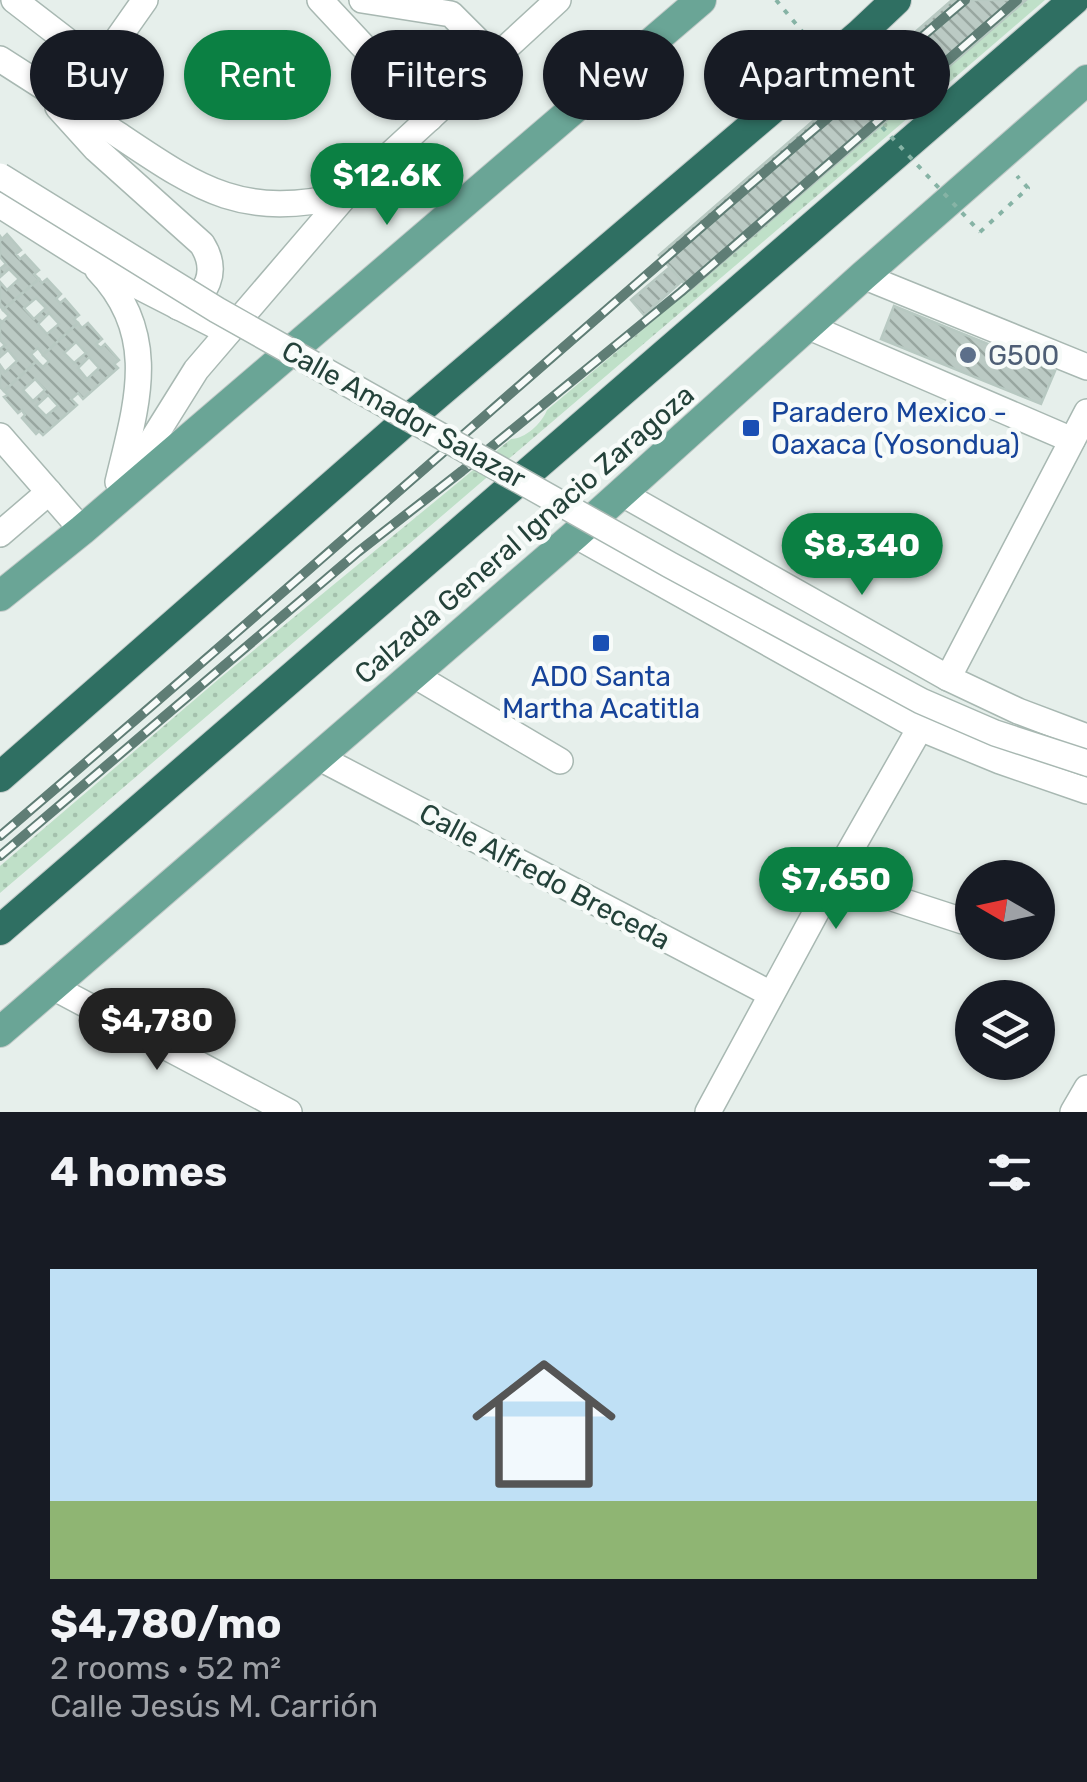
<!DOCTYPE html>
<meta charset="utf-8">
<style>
body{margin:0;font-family:Rubik,sans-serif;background:#20242c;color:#f1f3f6;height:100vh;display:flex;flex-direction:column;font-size:38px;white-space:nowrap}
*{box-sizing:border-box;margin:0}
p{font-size:32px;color:#9ea1a6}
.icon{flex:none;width:55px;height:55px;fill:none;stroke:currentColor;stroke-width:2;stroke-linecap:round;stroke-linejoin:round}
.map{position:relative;height:1112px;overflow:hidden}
.side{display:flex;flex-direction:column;background:#171b24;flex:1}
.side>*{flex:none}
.hud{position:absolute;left:30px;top:30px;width:1028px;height:90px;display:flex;gap:20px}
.needle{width:65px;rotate:279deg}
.tools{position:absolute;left:955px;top:860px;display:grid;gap:20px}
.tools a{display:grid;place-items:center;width:100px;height:100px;border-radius:50%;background:#171b24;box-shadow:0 2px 8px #0004;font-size:50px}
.price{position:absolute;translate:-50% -85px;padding:0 22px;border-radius:35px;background:#0b8043;color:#fff;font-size:32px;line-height:65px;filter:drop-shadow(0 2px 5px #0008)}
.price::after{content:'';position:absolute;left:50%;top:60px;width:30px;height:22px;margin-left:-15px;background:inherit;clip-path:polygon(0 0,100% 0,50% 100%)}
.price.selected{background:#222;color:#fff}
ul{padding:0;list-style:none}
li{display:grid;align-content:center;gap:20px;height:530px;padding:0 50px}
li+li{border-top:2px solid #363941}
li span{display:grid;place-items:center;height:310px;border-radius:0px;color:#555}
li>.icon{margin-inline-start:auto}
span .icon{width:180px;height:180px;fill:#fffc;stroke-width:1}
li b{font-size:42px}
h2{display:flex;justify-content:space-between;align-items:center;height:120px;padding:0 50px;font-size:42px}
.pill{padding:0 35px;border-radius:45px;background:#171b24;box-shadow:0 2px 8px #0004;font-size:35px;line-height:90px}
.pill.selected{background:#0b8043;color:#fff}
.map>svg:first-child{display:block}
</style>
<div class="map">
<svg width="1087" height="1112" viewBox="0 0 1087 1112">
<defs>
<pattern id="grass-dots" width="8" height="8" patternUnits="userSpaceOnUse" patternTransform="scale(2.5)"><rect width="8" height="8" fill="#bfe0c8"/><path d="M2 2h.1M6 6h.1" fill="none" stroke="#a4c1ad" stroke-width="1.8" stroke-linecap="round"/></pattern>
<pattern id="building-back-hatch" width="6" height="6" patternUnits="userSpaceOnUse" patternTransform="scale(2.5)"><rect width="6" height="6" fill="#bbcac4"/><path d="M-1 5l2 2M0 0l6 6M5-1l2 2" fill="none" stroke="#98a6a0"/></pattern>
</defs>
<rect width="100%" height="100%" fill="#e6efeb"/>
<!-- grass -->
<path fill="url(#grass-dots)" d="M1025,0H1045C698,299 348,595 0,893V866L220,678L511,439C525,439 542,423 547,410L690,290Z"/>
<!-- building -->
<g fill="url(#building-back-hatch)" stroke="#b8c9c2" stroke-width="2.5" fill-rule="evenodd">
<polygon points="952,0 1026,0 690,290 659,255"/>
<polygon points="7,234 21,250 16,254 20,259 25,255 39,270 34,274 39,279 3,310 0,306 0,282 7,290 19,279 9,269 0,277 0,269 6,264 0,257 0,236 2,239"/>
<polygon points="670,267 682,281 644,315 631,300"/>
<path d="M39,279L42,283L47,279L61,294L56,299L60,303L65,299L79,315L74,319L78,323L43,355L38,348L31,354L37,361L4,391L0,387V365L5,372L17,361L8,350L0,357V349L5,345L0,340V320L2,322L9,316L3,310ZM36,298L46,308L34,319L24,308ZM49,313L59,324L47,334L38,324Z"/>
<polygon points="894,306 1055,371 1041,404 881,339"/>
<path d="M78,323L82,328L88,323L102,339L96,344L101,348L105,344L119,360L114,364L118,368L83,399L78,393L71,399L77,405L43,435L39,431L36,434L22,418L25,415L22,410L18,413L4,397L8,395L4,391L37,361L43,367L49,361L43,355ZM76,342L86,353L74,363L64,353ZM89,357L99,368L87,379L78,368ZM35,379L45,390L33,401L23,390ZM48,395L58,406L46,416L36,406Z"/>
</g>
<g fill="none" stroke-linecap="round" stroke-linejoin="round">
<!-- minor casing -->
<g stroke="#a8b8b2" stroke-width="28">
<g id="minor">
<polyline points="14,0 88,57 101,58 107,54 145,0"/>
<polyline points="320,0 430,118"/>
<polyline points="362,0 451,14 495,58"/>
<path d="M0,59C39,84 78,109 117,134C199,189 242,220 346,195"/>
<path d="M58,107L96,149L202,244C219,271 208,298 178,307"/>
<polyline points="0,205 87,260 228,332"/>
<path d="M98,270C161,335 136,406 118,482"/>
<polyline points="863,276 1087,367"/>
<polyline points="807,326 1072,440"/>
<polyline points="0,436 82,530"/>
<polyline points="121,490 196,370 346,195 558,0"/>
<polyline points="621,493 948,678 1018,711 1087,737"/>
<polyline points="0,534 49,492"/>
<polyline points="575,535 920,728 1000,761 1087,791"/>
<polyline points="414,675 560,761"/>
<polyline points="948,678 1087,412"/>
<polyline points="318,757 771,994"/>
<polyline points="834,879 963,921"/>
<polyline points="51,986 289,1112"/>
<polyline points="708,1112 834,879 920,728"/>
<polyline points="1073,1112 1087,1088"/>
</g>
</g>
<!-- major casing -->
<g stroke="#c2cac8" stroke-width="32">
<g id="major">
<polyline points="0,596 82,530 701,0"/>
<polyline points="0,1032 575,535 863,276 1087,80"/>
</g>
</g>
<!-- highway casing -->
<g stroke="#c2cac8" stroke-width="32">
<g id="highway">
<polyline points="0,777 399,427 860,34 896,0"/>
<polyline points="0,930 1074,0"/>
</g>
</g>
<!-- path -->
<polyline stroke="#86b3a5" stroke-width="4" stroke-dasharray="5 8" stroke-linecap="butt" points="980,232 1028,188 1017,176"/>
<!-- minor -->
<use href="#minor" stroke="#fff" stroke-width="25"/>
<!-- major -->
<use href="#major" stroke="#6aa596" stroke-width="30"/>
<!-- highway -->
<use href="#highway" stroke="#2f6f62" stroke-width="30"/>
<!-- rail casing -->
<g stroke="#5f7d75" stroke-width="10">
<g id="rail">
<path d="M0,836C324,560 641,276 965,0"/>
<polyline points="0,856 358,552 462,471 681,292 1017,0"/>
</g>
</g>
<!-- rail -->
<use href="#rail" stroke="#f7fbf9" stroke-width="6" stroke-dasharray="19" stroke-linecap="butt"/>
<!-- minor-bridge casing -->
<g stroke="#a8b8b2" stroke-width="28" stroke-linecap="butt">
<polyline id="minor-bridge" points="0,176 217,310 670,565 921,701 995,733 1087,763"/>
</g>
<!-- path-bridge -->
<g stroke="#86b3a5" stroke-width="4" stroke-dasharray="5 8" stroke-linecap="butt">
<polyline points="776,0 850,89"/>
<polyline points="882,127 980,232"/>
</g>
<!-- minor-bridge -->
<use href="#minor-bridge" stroke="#fff" stroke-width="25"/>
</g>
<!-- markers -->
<circle fill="#5c6f8a" stroke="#f7fbf9" stroke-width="4" cx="968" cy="355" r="10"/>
<g fill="#1a4fb4" stroke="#f7fbf9" stroke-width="4">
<rect x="741" y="418" width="20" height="20" rx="5"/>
<rect x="591" y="633" width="20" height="20" rx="5"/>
</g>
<g text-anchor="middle" stroke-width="9" stroke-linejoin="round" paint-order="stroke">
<!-- service labels -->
<g font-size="28" fill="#4e5e75" stroke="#f7fbf9" text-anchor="start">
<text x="988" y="365">G500</text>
</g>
<!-- transit labels -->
<g font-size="28" fill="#164399" stroke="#f7fbf9" text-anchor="start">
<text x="771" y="422">Paradero Mexico -<tspan x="771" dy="32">Oaxaca (Yosondua)</tspan></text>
<text x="601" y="686" text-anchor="middle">ADO Santa<tspan x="601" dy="32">Martha Acatitla</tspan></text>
</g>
<!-- street labels -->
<g font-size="28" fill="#24423a" stroke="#f7fbf9">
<text transform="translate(404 414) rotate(29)" y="10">Calle Amador Salazar</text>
<text transform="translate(524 534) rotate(-41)" y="10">Calzada General Ignacio Zaragoza</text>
<text transform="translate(545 876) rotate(28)" y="10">Calle Alfredo Breceda</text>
</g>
</g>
</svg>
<div class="tools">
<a><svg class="needle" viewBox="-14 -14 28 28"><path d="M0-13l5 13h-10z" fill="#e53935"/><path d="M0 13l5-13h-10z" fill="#9ea1a6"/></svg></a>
<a><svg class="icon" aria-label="layers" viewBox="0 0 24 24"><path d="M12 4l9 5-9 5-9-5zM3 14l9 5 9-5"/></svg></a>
</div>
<b class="price" style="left:387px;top:228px">$12.6K</b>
<b class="price" style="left:862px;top:598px">$8,340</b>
<b class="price" style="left:836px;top:932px">$7,650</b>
<b class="price selected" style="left:157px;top:1073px">$4,780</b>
<div class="hud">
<a class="pill">Buy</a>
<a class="pill selected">Rent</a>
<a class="pill">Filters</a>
<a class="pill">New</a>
<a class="pill">Apartment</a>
</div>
</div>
<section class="side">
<h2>4 homes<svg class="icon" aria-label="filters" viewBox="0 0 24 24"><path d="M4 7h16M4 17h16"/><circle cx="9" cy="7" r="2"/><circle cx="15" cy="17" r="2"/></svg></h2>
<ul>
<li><span style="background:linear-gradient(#bfe0f5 75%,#8fb573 0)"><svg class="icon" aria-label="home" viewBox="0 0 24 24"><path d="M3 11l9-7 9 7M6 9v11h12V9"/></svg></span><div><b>$4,780/mo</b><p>2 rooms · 52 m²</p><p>Calle Jesús M. Carrión</p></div></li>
</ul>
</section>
